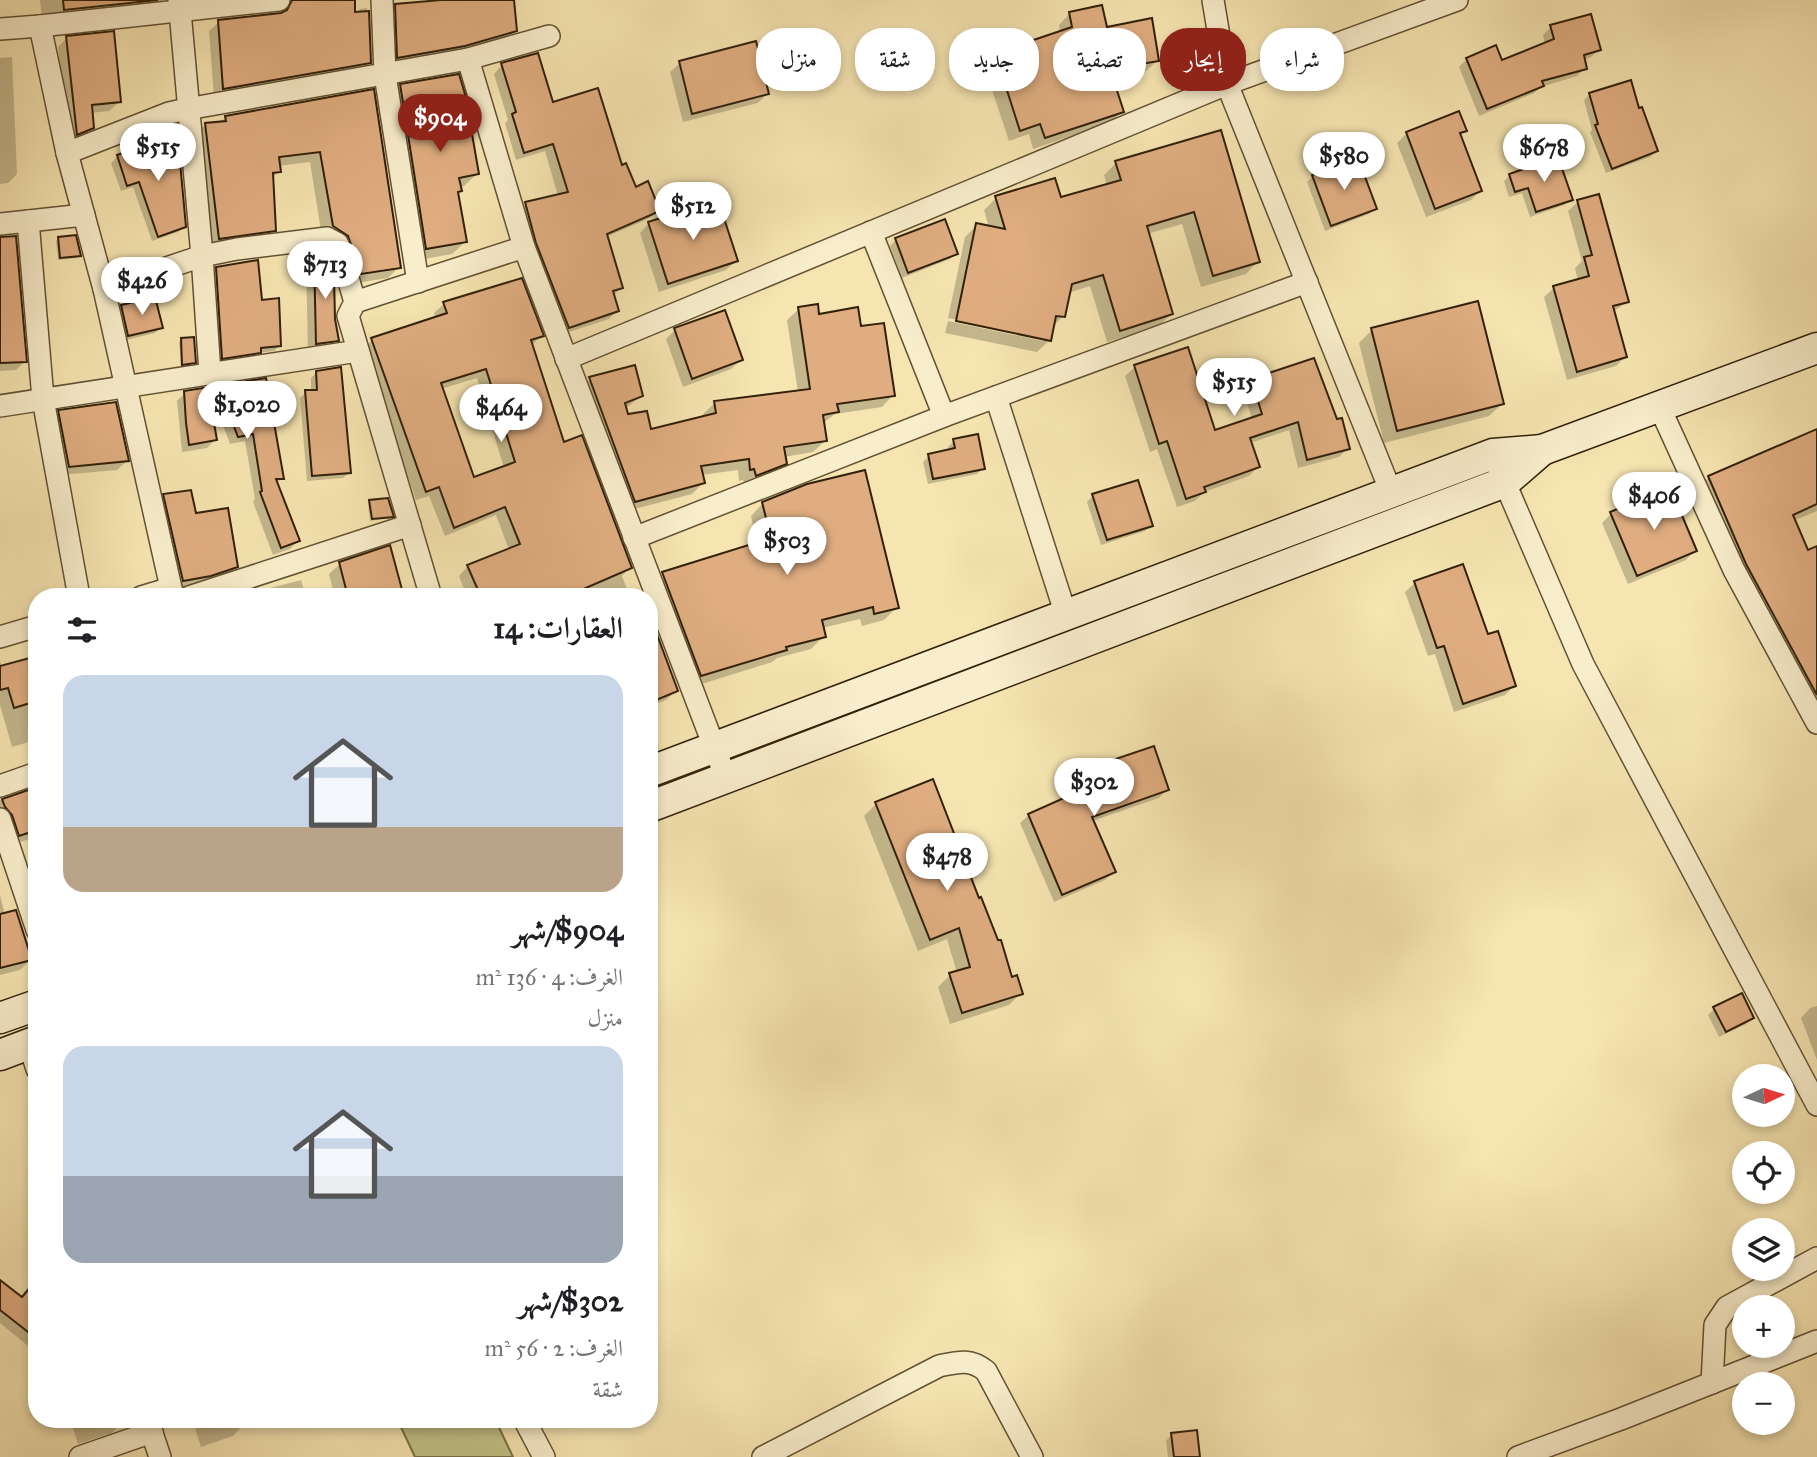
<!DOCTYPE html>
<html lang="ar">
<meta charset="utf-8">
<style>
body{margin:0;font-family:"IM FELL Great Primer",Amiri,serif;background:#f2f2f2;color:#202124;direction:rtl;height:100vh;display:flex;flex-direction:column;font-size:26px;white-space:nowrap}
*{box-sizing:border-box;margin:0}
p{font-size:23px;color:#757577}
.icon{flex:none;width:38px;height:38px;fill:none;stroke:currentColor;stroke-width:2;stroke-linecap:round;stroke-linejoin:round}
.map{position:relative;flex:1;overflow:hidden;direction:ltr}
.details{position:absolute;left:28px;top:588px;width:630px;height:840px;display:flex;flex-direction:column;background:#fff;border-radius:28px;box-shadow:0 4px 10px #0003;direction:rtl}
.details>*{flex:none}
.top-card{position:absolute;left:679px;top:28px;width:665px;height:63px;direction:rtl;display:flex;gap:14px}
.needle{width:46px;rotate:86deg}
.tools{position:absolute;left:1732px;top:1064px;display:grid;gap:14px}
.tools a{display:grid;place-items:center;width:63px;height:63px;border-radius:50%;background:#fff;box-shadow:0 4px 10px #0003;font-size:35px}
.price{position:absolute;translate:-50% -60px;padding:0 16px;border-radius:24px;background:#fff;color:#222;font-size:23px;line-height:46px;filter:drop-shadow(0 2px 4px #0008)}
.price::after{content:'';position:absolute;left:50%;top:42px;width:21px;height:16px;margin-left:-10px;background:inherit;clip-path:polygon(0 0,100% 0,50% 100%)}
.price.selected{background:#8f2418;color:#fff}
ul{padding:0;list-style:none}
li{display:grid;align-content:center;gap:14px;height:371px;padding:0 35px}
li span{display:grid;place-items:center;height:217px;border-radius:21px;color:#555}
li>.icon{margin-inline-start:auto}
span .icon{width:126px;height:126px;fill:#fffc;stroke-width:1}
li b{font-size:30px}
h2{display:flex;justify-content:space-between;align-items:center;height:84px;padding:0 35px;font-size:30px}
.pill{padding:0 24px;border-radius:28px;background:#fff;box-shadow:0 4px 10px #0003;font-size:24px;line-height:63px}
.pill.selected{background:#8f2418;color:#fff}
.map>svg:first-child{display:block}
</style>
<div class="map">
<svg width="1817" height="1457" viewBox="0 0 1817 1457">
<rect width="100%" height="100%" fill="#f6e5b1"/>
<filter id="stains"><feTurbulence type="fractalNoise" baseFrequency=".00286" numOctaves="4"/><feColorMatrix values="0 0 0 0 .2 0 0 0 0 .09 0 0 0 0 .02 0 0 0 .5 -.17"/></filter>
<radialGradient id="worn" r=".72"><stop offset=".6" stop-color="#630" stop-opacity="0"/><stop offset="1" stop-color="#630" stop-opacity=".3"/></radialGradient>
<!-- green -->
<polygon fill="#c1c388" stroke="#797249" stroke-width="2" points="407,1419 495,1419 513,1457 415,1457 399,1423"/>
<!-- shadow -->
<g fill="#0003" fill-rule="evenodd">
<polygon points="40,0 163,0 155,8 42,20"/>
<polygon points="277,0 299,0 355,14 360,9 367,8 370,62 360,72 214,98 209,31 219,22 282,13 283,10"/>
<polygon points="462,0 513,0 515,31 506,40 389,67 387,15 396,6"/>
<polygon points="1070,13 1105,29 1158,60 1146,71 1111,78 1122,111 1111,122 1033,149 1029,134 1009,141 984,66 996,55 1060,33 1059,25"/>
<polygon points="1551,27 1599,49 1591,57 1583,60 1585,68 1577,76 1541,87 1534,93 1479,116 1459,67 1467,59 1501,63 1545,44 1543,35"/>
<polygon points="67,38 119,102 109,111 91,113 92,128 82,137 68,143 58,47"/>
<polygon points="12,57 17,174 8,183 0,184 0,58"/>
<polygon points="680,63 767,94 758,103 683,122 670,72"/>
<polygon points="502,65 551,104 621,167 635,189 658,210 650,218 606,237 621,288 613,296 617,311 609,319 560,335 518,212 526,204 558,196 545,151 516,160 505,123 508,120 494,74"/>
<polygon points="401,86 477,174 464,186 459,187 460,191 457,194 465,242 452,254 414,261 388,99"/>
<polygon points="373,91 399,267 388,278 350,284 322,237 310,162 278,166 279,171 271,179 274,230 263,241 208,249 195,135 206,124 220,123 226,117"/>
<polygon points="1590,94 1638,110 1656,151 1650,157 1606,173 1590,132 1592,130 1584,100"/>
<polygon points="1465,130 1459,136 1480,191 1471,200 1426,217 1397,143 1407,133"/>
<polygon points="1219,132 1258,261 1246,274 1201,287 1182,224 1147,234 1171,314 1159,326 1107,342 1090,286 1068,293 1063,316 1052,328 1050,340 1037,352 945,333 948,321 1043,341 1043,337 948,318 965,237 977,225 989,228 984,210 996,198 1060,199 1107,186 1104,175 1116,163"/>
<polygon points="171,139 184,226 178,232 152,241 133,187 121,191 111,163 117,157"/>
<polygon points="1510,175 1571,199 1564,205 1530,217 1522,193 1509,197 1504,181"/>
<polygon points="1313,176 1375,208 1369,214 1325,231 1307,182"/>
<polygon points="1578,202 1627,302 1613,312 1625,357 1616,366 1567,380 1544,297 1554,288 1578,281 1575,268 1582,261 1568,211"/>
<polygon points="649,223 736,261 726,270 659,292 640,233"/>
<polygon points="0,238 25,361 16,370 0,371"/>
<polygon points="59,239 79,256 77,258 58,260 56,241"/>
<polygon points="896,240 956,253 950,259 902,278 890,246"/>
<polygon points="315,256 337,340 329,349 308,352 306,265"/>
<polygon points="217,268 261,302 280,345 274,351 258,353 254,358 217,364 211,274"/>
<path d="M444,304L542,335L531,346L562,445L630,567L622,576L630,597H467L459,576L468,566L509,550L496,515L445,536L429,496L416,500L363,350L372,340L436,319L434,313ZM477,378L504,468L473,480L441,389Z"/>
<polygon points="122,306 161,327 155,333 122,341 116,312"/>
<polygon points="799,309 860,328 893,395 882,407 835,414 822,424 825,441 813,452 784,457 785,463 774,475 745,486 743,480 739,481 738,470 701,475 703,483 692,494 623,512 578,390 590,379 641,396 625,409 627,416 650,431 704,417 703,414 715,403 798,392 787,320"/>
<polygon points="675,330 741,360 731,369 683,387 666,339"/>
<polygon points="1372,330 1502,404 1489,416 1384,443 1359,343"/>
<polygon points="182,340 194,362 192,365 181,366 179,342"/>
<polygon points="1135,367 1214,432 1252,419 1243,390 1252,381 1348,448 1339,457 1298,468 1289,430 1250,443 1258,467 1249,476 1204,492 1195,501 1177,507 1157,449 1150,452 1125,376"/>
<polygon points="317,372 350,472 343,478 307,481 300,398 306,392 311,392 311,378"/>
<polygon points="265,380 282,478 276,484 298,541 290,549 273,555 253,502 255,499 245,441 230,444 211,393 207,394 215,440 207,448 182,452 177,401 185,393"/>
<polygon points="59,412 127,461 117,470 60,475 50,421"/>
<polygon points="1817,429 1817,511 1793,521 1807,552 1817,548 1817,706 1696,490 1709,477"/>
<polygon points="954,441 983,468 977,474 928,484 923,462 929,456 949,451 948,447"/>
<polygon points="164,496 194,515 236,567 227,575 201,584 174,588 156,505"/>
<polygon points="1093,496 1151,525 1145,531 1101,545 1087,502"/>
<polygon points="370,501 392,516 389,518 370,521 368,504"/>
<polygon points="763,503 897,607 884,620 862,626 860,619 822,628 824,636 811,649 777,658 772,662 689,688 658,584 671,571 758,545 751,516"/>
<polygon points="1611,514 1695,550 1686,560 1628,584 1602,523"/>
<polygon points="340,564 402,597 335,597 329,574"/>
<polygon points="301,580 306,597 241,597 243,595"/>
<polygon points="1415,583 1487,636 1514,686 1505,695 1454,712 1435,654 1428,656 1405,592"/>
<polygon points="649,618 676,691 666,700 649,707"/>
<polygon points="37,658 37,761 32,741 12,747 0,705 0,660 2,668"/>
<polygon points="1096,768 1167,789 1159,798 1092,821 1114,872 1105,880 1054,902 1020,823 1029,815 1092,788 1088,776"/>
<polygon points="932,781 1011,979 1021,993 1009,1005 950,1024 938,987 950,975 957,973 947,939 918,951 864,816 876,804"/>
<polygon points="37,787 37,837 9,845 0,822 0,800 5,800"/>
<polygon points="0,895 5,915 31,959 20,970 0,975"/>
<polygon points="1817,1006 1817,1060 1801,1018 1810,1008"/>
<polygon points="1714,1009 1752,1018 1746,1024 1719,1037 1708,1015"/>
<polygon points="0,1282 21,1299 37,1336 28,1346 0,1323"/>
<polygon points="70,1419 118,1419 120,1425 112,1433 78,1444"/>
<polygon points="192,1419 238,1419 241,1427 233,1436 201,1447"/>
<polygon points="1172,1434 1199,1457 1168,1457 1166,1441"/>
</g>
<!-- building -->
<g fill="#dfad80" stroke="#31200a" stroke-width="2" fill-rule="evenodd">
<polygon points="63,0 158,0 64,10"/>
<polygon points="292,0 355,0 355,12 369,11 371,63 223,89 218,20 281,13 287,10"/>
<polygon points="441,0 514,0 517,31 465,46 397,58 395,4"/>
<polygon points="1102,5 1107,27 1152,18 1159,61 1110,69 1124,112 1045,138 1040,124 1020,131 995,53 1072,27 1069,12"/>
<polygon points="1591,14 1601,50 1584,55 1587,69 1542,81 1544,86 1487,109 1466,58 1496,45 1502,60 1554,39 1550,25"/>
<polygon points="114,31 121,102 92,105 94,128 77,135 66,36"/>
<polygon points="756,41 769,94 692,114 679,61"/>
<polygon points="538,53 553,102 598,88 622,165 626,163 636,187 648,181 660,211 607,234 623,288 613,291 619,311 569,328 536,243 525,202 568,192 553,144 524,153 512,114 516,112 501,63"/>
<polygon points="459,74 465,94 479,174 459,178 462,191 458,192 467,242 426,249 400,84"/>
<polygon points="1631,80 1639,108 1642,107 1658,151 1612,169 1595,125 1598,124 1589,93"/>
<polygon points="374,89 401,268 361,274 348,236 333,226 320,152 279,157 281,172 273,173 276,231 219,239 205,123 226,121 225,116"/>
<polygon points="1459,111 1467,131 1460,133 1482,191 1435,209 1406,132"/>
<polygon points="1221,130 1260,262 1213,276 1194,212 1147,226 1173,314 1120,331 1103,275 1072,284 1065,317 1056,316 1051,341 956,321 976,223 1005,229 995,196 1055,178 1061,197 1121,180 1115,161"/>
<polygon points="172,137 180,162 186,227 158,237 139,182 127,186 117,155"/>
<polygon points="1558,157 1573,200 1536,212 1528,188 1515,192 1509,174"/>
<polygon points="1358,158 1377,209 1331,226 1312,175"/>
<polygon points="1599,194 1629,302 1613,306 1627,357 1577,372 1553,286 1589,276 1584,257 1592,255 1577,200"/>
<polygon points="718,200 738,261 668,284 648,222"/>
<polygon points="945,219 958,254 908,273 895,238"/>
<polygon points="76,235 81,256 60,258 58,237"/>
<polygon points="16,236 27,362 0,363 0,237"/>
<polygon points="314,255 327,255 334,278 335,319 339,341 316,344"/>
<polygon points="258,260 262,300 279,298 281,346 261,348 261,353 222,359 216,267"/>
<path d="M522,278L544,336L531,340L564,442L582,435L632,568L565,597H481L467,565L520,544L505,507L454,528L439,487L426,492L371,338L447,313L443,302ZM486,369L515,462L474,477L441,383Z"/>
<polygon points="155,297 163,328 128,336 121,305"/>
<polygon points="1478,301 1504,404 1397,431 1371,328"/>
<polygon points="818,304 819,314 858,307 861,326 884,323 895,396 837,404 839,412 823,415 827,441 784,447 787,464 756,476 754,469 750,470 749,459 701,466 705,483 635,502 589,377 635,365 643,396 625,403 628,414 647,411 651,429 716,413 714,401 810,389 798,307"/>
<polygon points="725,310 743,360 692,379 674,328"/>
<polygon points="194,337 196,363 182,365 181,338"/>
<polygon points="1188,347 1215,430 1262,414 1251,379 1314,358 1337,419 1342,418 1350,449 1307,460 1298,422 1250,438 1260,467 1204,487 1206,492 1186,499 1167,441 1159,444 1134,365"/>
<polygon points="341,367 351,473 312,476 305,390 317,390 316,371"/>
<polygon points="266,378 284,479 276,479 300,541 281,548 260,492 262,491 253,434 238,437 219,386 208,389 217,440 189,445 186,423 184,391"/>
<polygon points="116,402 129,461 69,467 58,410"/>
<polygon points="1817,429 1817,504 1793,515 1808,550 1817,546 1817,695 1746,564 1708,476"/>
<polygon points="978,434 985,469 933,479 928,454 955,448 953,439"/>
<polygon points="865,470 899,608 874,614 873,607 822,620 826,637 786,647 787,650 701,676 662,572 771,538 762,502 807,484"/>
<polygon points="1138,480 1153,526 1107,540 1092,494"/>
<polygon points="1670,487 1697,551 1637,576 1610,512"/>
<polygon points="191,490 196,513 228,508 238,567 211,576 183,581 163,494"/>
<polygon points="388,498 394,517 372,519 369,500"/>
<polygon points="390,545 404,597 348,597 339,562"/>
<polygon points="1463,564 1488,634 1498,631 1516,686 1463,704 1444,646 1437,648 1414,581"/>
<polygon points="649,613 678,691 649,703"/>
<polygon points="37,656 37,701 14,708 8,688 0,690 0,666"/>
<polygon points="1154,746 1169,790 1092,817 1116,872 1062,895 1028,814 1100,782 1095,766"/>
<polygon points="933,779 979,898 981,897 998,940 1001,940 1012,977 1017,975 1023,994 962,1013 949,973 970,967 959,928 930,940 875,802"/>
<polygon points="37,787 37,830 19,836 12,815 5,807 2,799"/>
<polygon points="16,910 32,960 0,968 0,914"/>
<polygon points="1742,993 1754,1018 1726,1032 1713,1007"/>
<polygon points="37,1279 37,1339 0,1310 0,1280 22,1297"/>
<polygon points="1197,1430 1200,1457 1174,1457 1171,1433"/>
</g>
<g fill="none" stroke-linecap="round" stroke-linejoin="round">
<!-- street casing -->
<g stroke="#625134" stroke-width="24">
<g id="street">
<polyline points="179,0 202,256 210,373"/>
<polyline points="382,0 385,75 418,282"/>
<polyline points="1213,0 1227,84 1457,0"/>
<polyline points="40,26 279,0"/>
<polyline points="0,29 40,26 67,153 104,289 173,597"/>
<polyline points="468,59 549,36"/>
<polyline points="67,153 169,113 187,109 468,59 524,247 726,778"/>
<polyline points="28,221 43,399 79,597"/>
<polyline points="0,224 84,215"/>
<polyline points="104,289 202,256 237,249 327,238 338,244 355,302"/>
<polyline points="566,359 1227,84 1391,492"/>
<polyline points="996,397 1066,615"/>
<polyline points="0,406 358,351"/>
<polyline points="1659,406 1734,570 1817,723"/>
<polyline points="944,416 1307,282"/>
<polyline points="1499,469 1583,664 1817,1105"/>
<polyline points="634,538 944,416 871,232"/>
<polyline points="141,597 171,588"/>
<polyline points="189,597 410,525"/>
<polyline points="431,597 348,316 355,302 524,247"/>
<polyline points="0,637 37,626"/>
<polyline points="0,786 37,773"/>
<polyline points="0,819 37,930"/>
<polyline points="29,1044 37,1069"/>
<polyline points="1712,1383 1715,1325 1727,1307 1817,1258"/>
<polyline points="524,1419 544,1457"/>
<polyline points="148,1421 160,1457"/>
<polyline points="80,1457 152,1432"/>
<path d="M763,1457L939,1366C958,1362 970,1358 986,1371L1032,1457"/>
<polyline points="1518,1457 1621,1419 1817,1341"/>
</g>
</g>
<!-- secondary casing -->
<g stroke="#31200a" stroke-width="33">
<g id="secondary">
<polyline points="649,772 1493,454 1542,450 1817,348"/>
<polyline points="649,807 1505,482 1542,450"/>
<polyline points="0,1018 37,1005"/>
<polyline points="0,1055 37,1041"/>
</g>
</g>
<!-- street -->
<use href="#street" stroke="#f9eecc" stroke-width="21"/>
<!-- secondary -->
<use href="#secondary" stroke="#f9eecc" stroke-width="30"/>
</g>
<rect width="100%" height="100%" filter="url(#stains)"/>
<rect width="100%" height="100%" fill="url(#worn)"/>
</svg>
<div class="tools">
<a><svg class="needle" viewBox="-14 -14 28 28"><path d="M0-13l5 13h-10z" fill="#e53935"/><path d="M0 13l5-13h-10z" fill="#757577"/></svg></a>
<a><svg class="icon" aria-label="locate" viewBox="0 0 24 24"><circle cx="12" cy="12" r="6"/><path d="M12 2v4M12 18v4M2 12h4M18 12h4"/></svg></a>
<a><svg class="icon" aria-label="layers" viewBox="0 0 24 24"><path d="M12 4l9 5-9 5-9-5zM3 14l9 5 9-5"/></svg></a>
<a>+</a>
<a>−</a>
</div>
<b class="price selected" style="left:440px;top:154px">$904</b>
<b class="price" style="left:158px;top:183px">$515</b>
<b class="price" style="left:1544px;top:184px">$678</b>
<b class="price" style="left:1344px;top:192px">$580</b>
<b class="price" style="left:693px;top:242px">$512</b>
<b class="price" style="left:325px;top:301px">$713</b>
<b class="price" style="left:142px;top:317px">$426</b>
<b class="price" style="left:1234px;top:418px">$515</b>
<b class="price" style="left:247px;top:441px">$1,020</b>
<b class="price" style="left:501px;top:444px">$464</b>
<b class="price" style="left:1654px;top:532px">$406</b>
<b class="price" style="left:787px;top:577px">$503</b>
<b class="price" style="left:1094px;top:818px">$302</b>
<b class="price" style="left:947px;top:893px">$478</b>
<div class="top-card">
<a class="pill">شراء</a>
<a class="pill selected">إيجار</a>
<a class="pill">تصفية</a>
<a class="pill">جديد</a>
<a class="pill">شقة</a>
<a class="pill">منزل</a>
</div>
<section class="details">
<h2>العقارات: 14<svg class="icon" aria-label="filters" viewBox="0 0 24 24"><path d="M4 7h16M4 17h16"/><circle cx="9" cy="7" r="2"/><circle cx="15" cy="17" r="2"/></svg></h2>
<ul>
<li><span style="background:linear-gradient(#c9d6e8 70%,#b9a48a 0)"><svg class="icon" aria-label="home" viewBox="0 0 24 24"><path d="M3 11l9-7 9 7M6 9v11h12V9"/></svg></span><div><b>$904/شهر</b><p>الغرف: 4 · 136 m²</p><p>منزل</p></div></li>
<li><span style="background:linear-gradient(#c9d6e8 60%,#9aa5b1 0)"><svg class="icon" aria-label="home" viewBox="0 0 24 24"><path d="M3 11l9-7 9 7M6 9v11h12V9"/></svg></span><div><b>$302/شهر</b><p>الغرف: 2 · 56 m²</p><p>شقة</p></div></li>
</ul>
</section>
</div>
